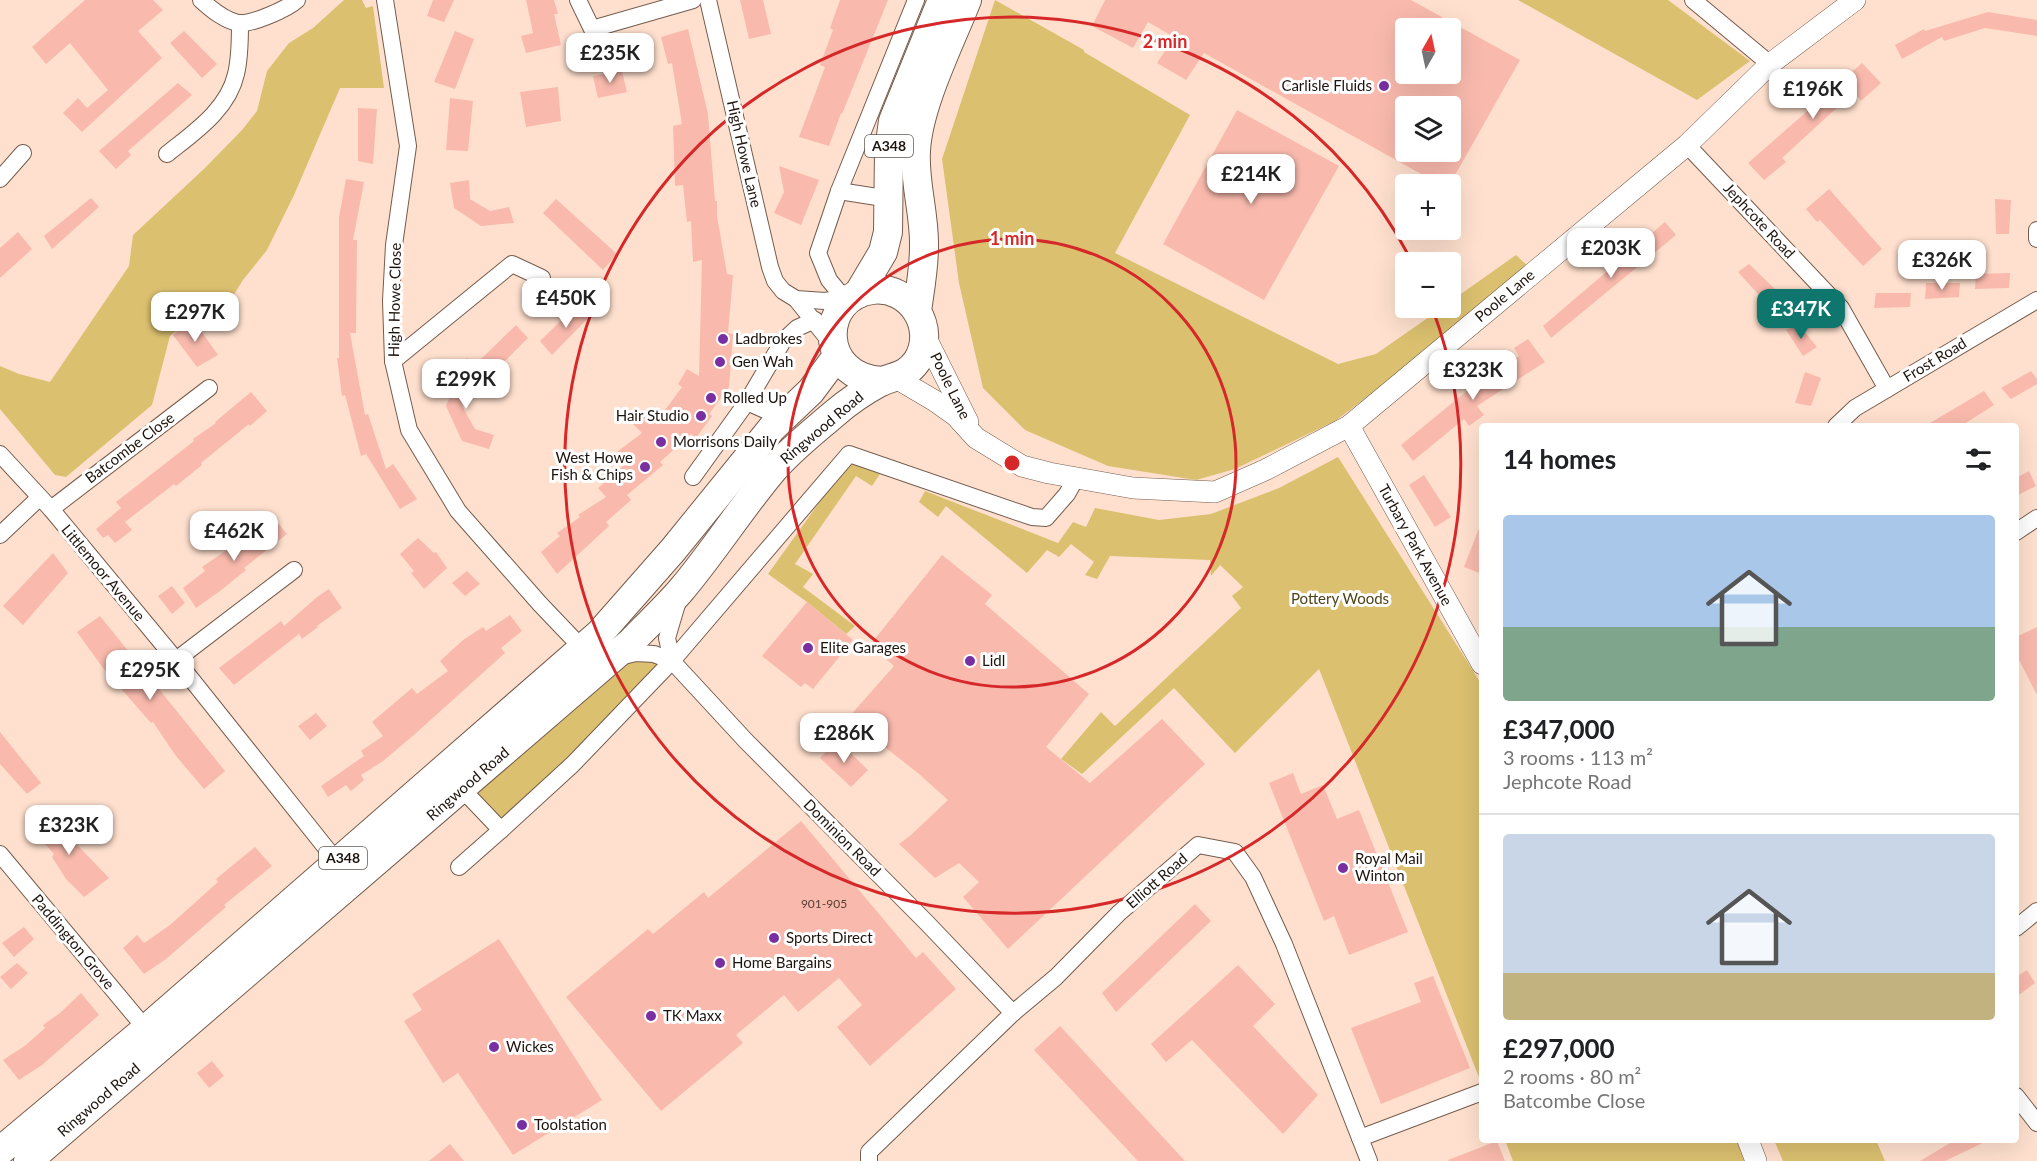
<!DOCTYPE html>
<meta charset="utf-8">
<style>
body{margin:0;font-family:Lato,sans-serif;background:#f2f2f2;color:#202124;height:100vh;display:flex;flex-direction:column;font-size:22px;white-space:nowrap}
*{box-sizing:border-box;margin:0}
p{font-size:20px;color:#757577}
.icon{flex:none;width:33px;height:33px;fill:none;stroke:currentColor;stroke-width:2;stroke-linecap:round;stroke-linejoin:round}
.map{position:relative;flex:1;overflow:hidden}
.drawer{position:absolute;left:1479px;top:423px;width:540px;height:720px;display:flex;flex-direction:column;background:#fff;border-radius:6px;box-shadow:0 6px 24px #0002}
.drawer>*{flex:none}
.needle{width:39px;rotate:9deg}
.buttons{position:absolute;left:1395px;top:18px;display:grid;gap:12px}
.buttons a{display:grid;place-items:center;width:66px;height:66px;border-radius:6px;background:#fff;box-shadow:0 6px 24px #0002;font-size:30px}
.price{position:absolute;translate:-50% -51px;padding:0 14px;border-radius:12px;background:#fff;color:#222;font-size:20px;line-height:39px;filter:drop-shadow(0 2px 3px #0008)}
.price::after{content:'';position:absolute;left:50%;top:36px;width:18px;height:14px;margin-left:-9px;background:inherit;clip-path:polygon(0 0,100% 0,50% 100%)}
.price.on{background:#0f766e;color:#fff}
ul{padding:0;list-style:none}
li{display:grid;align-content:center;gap:12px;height:318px;padding:0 24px}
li+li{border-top:2px solid #e0e0e0}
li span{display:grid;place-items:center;height:186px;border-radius:6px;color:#555}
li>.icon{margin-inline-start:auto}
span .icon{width:108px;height:108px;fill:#fffc;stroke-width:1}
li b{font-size:26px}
h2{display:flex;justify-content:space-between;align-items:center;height:72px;padding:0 24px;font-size:26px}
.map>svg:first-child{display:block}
</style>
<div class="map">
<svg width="2037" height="1161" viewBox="0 0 2037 1161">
<rect width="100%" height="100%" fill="#ffe0ce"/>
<!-- green -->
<g fill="#dbc06f">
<polygon points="344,0 362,0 366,8 373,6 384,88 340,88 294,195 267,250 243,280 225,309 222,317 210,305 204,306 170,336 152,405 66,477 55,475 0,409 0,366 19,374 50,382 129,266 133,235 205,168 242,130 257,111 267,71 289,43 313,28"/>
<polygon points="995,0 1084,50 1084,52 1190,115 1115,253 1338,364 1376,354 1442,308 1450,308 1451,301 1516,255 1528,266 1375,391 1335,421 1235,469 1196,480 1108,466 1025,430 983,388 959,283 942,159"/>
<polygon points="1518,0 1668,0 1750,61 1697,100"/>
<polygon points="1338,457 1482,685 1482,1085 1319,669 1235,753 1174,688 1082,774 1061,759 1101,712 1115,726 1241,608 1232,596 1243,587 1220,565 1211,576 1210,560 1110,556 1097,579 1085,575 1094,562 1071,544 1059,557 1047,550 1027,573 946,506 938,517 919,502 925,491 1058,543 1073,522 1086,527 1095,508 1159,520 1211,514 1279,488"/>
<polygon points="852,464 880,474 872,486 856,476 795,564 813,574 803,587 855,626 846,634 807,602 768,574 844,468"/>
<polygon points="611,660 672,661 501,830 462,789"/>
<polygon points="1505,1140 1748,1140 1756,1161 1513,1161"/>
<polygon points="1774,1140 1876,1140 1885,1161 1783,1161"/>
</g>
<!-- building -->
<g fill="#f9baad" fill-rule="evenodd">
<polygon points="85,0 153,0 163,10 138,31 162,58 82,132 63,113 78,98 87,108 108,90 70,43 46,64 32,47"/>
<polygon points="433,0 454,0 444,22 427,16"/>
<polygon points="526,0 554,0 558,14 554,14 561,45 526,53 521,36 533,33"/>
<polygon points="740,0 763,0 771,34 749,39"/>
<polygon points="840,0 888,0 842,114 841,113 829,146 799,137 825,67 820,65 833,30 830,28"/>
<path d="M1105,0H1411L1520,60L1450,184H1439L1204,53L1186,80L1157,63L1174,37L1148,22L1133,48L1092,26ZM1406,28H1450V74H1406ZM1406,106H1450V152H1406Z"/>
<polygon points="1988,12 2037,20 2037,36 1985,28 1944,41 1942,37 1902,59 1895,45 1924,29 1925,31"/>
<polygon points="688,29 708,114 715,201 717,201 717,216 727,274 733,275 728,333 733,334 729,387 709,414 712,416 696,438 691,434 660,462 663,465 627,495 631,500 606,522 609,526 557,574 541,552 560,536 557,533 580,517 578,515 606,497 598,488 626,463 617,452 642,433 632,423 652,408 660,417 682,387 678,384 687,369 699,376 702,260 693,262 691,221 687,222 683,185 675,186 673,126 682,124 672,63 668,64 661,37"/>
<polygon points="184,31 217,64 202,78 170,43"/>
<polygon points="455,31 474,39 455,89 434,82"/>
<polygon points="1862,63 1881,83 1861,101 1854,92 1782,158 1786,162 1764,180 1748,163"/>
<polygon points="622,71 627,92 598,98 593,76"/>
<polygon points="178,83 192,95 128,151 131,155 116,169 99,151"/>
<polygon points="558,87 561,121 526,127 520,92"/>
<polygon points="450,98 473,101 468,151 446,150"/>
<polygon points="358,108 377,109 373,164 358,161"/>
<polygon points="1237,110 1339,166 1264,300 1163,244"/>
<polygon points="779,166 819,180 801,225 774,213 784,192"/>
<polygon points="346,179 364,182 353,240 357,240 356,333 350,333 365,415 368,414 386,469 393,464 417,499 400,509 366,454 361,456 345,395 342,396 337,358 339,358 339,217"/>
<polygon points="469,180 470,199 490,211 509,207 514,223 481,226 454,208 450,183"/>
<polygon points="1829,189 1882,249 1863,266 1820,220 1817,222 1806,209"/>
<polygon points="91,198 99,207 52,249 44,236"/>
<polygon points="556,199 617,254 603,270 543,213"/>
<polygon points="1995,199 2011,200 2009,234 1996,234"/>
<polygon points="1665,222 1676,235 1551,338 1543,326"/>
<polygon points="18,232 32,249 0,278 0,248"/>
<polygon points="1749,264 1780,294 1768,305 1738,272"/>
<polygon points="2010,273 2009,288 1975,289 1976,274"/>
<polygon points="1926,283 1960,283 1959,297 1925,299"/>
<polygon points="1876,293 1911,293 1910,307 1874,308"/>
<polygon points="579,303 592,314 552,355 540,341"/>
<polygon points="192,318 218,355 197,367 173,335"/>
<polygon points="516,325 528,338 495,371 481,359"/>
<polygon points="1799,325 1817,347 1803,356 1786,330"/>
<polygon points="1528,339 1545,362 1477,406 1484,415 1469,426 1464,419 1413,461 1401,445 1457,399 1467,391 1469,394 1519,356 1514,348"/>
<polygon points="466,358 476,362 462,406 475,429 494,435 489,449 462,441 446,406"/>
<polygon points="2031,371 2037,379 2037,384 2011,399 2001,388"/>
<polygon points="1805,372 1821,378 1811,406 1795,403"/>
<polygon points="1984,391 1994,405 1961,426 1925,426"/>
<polygon points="251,392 267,411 250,426 249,424 201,463 202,465 176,486 174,484 125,522 132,530 115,543 108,535 103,538 96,529 121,508 116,502 194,441 193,439 216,423 215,422"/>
<polygon points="2029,471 2036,486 2016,496 2016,478"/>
<polygon points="1424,475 1451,517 1435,527 1409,485"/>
<polygon points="272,516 287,534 244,568 246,570 220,591 196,608 183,588 205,571 202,567 256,530 254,528"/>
<polygon points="1481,523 1482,523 1482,574 1464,567"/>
<polygon points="418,538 434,553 436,552 447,568 424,589 411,573 414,571 400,554"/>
<polygon points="53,553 68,573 23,625 3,606"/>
<polygon points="942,555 992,595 985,604 1089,694 1046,747 1090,783 1162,719 1205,764 1008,949 963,897 979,882 959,863 935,878 899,844 911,835 948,800 919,774 848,718 894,666 870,645"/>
<polygon points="467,571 480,584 465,596 452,583"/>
<polygon points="172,586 185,603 172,614 158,596"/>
<polygon points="329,589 342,608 317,626 318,627 302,639 299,634 234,685 219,668 281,621 284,626 317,597"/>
<polygon points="807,602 853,640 813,689 805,683 801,687 762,656"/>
<polygon points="510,615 522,631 501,648 505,653 415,734 383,761 361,775 364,780 351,791 346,785 328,797 321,786 364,756 361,751 383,736 372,722 412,688 417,694 448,671 440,661 463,640 483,627 486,631"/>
<polygon points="100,616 225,771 204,789 176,756 153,722 151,723 103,668 77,632"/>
<polygon points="2037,627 2037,695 2016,654 2016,637"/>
<polygon points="316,713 327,726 310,740 298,726"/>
<polygon points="0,732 41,783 27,794 0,764"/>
<polygon points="837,740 868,770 851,787 820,758"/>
<polygon points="1293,773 1301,794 1323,785 1337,819 1359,810 1408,932 1349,955 1334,916 1324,921 1269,783"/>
<polygon points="49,812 61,828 109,878 84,897 66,879 52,857 54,854 29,826"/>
<polygon points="801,821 916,958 923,952 956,989 870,1066 837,1027 862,1005 839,978 798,1012 784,995 736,1035 743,1043 661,1111 566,997 648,929 653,934 704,892 708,898"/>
<polygon points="255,847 272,866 224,905 226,907 166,959 144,974 123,948 137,935 144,943 170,925 218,882 216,879"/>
<polygon points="1195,904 1211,921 1116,1012 1102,993"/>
<polygon points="24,927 34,939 14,957 2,943"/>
<polygon points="499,939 602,1100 513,1155 458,1073 443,1083 404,1021 422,1010 412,994"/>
<polygon points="17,963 28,973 11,989 0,977"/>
<polygon points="1238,965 1275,1004 1253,1026 1318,1095 1283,1134 1192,1040 1166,1062 1151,1044"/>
<polygon points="2027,970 2035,983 2016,997 2016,977"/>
<polygon points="1433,976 1470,1068 1381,1104 1351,1028 1421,1002 1414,983"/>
<polygon points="81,993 99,1015 42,1065 19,1080 3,1060 26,1045 45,1028 43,1025 60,1013"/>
<polygon points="1060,1026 1185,1161 1138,1161 1034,1050"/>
<polygon points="212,1061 224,1076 209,1088 197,1073"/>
<polygon points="1955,1140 1989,1140 1945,1161 1920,1161"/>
<polygon points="1497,1141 1505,1161 1449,1161 1448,1160"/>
<polygon points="450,1144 464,1161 429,1161"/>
</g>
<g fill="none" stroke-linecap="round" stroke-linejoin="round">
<!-- minor casing -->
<g stroke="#765c4d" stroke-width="18">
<g id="minor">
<path d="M201,0C212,10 224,20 238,23C251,25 287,9 297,0"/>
<polyline points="385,0 408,146 394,245 391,301 393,361 409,430 458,511 540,604 582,648"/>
<polyline points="578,0 592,29 693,0"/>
<polyline points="708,0 770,267 775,281 783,291 796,299 832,344"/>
<polyline points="1693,0 1770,64"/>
<polyline points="1687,145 1841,308 1887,389"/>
<path d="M167,154C193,133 228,110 236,74C240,58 240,40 240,23"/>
<polyline points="0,179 23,153"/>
<polyline points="839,191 890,199"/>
<polyline points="2037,230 2037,239"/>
<polyline points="844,298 829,280 818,253 839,191 916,0"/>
<polyline points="796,299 825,301 844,298 850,300"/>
<polyline points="393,361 512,264 542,278"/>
<polyline points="747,402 783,418"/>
<polyline points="1836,426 1855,408 2037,300"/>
<polyline points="0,454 51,509 176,660 338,863"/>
<polyline points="693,477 747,402 783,341 797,328 815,320"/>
<polyline points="51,509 209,388"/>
<polyline points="2016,532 2037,518"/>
<polyline points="0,535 39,498"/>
<polyline points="619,657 636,653 654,654 672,661 746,741 927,923 1013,1013"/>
<polyline points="176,660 294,570"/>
<polyline points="672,661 667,638 678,601"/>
<polyline points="462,789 501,830 573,764 672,661 849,454 1032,517 1046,518 1067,494 1076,478"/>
<polyline points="0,854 146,1029"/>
<polyline points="459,867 501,830"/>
<polyline points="2016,928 2037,911"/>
<polyline points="2016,1096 2037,1123"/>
<polyline points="1360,1138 1482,1092"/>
<polyline points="869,1161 869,1152 1013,1013 1056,977 1119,913 1198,845 1235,852 1253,877 1284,944 1369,1161"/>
</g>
</g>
<!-- tertiary casing -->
<g stroke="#765c4d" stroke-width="22">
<g id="tertiary">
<polyline points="924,334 968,422"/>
<polyline points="896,378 935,401 956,416 976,438 1022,466 1049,473 1133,488 1215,492 1265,470 1349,426 1687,145 1770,64 1855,0"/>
<polyline points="1349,426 1482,664"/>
<polyline points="1748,1140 1756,1161"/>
</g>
</g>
<!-- trunk casing -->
<g stroke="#765c4d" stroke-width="30">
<g id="trunk">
<polyline points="858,294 883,252 888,232 889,150 893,121 942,0"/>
<path d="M917,311C920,290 924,268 924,247C925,215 914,183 916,151C918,106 950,43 967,0"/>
<polyline points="0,1151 146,1029 600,633 673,550 772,428 811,391 837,356"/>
<path d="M28,1161L631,642C648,624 666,608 682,589C714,551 741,508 773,470C791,449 813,432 834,414C848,402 862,392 879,383C894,375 905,378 917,361C938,328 910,285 872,290C819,297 817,377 882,381"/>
</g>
</g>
<!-- minor -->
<use href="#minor" stroke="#fff" stroke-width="16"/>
<!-- tertiary -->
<use href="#tertiary" stroke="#fff" stroke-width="21"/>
<!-- trunk -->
<use href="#trunk" stroke="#fff" stroke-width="28"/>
</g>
<!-- distance rings -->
<g fill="none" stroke="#d62828" stroke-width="3">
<circle cx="1012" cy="463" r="224"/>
<path d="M1433 310A448 448 0 1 1 1411 260"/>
</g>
<!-- markers -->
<g fill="#782fa2" stroke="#fff" stroke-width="2">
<circle cx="1384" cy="86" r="6"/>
<circle cx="723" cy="339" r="6"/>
<circle cx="720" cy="362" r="6"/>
<circle cx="711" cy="398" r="6"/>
<circle cx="701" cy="416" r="6"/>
<circle cx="661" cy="442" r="6"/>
<circle cx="645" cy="467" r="6"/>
<circle cx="808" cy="648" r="6"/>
<circle cx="970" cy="661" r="6"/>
<circle cx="1343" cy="868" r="6"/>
<circle cx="774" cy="938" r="6"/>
<circle cx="720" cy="963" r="6"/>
<circle cx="651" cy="1016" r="6"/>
<circle cx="494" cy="1047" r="6"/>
<circle cx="522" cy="1125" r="6"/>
</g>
<g text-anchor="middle" stroke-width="6" stroke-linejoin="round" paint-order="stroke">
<!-- number labels -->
<g font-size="12" fill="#553e36">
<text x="824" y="908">901-905</text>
</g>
<!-- shield labels -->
<g fill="#fff" stroke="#625a56" stroke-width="1.5">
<rect x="865" y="135" width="48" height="22" rx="4.5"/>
<rect x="319" y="847" width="48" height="22" rx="4.5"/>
</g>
<g font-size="14" font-weight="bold" fill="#1e140e">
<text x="889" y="151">A348</text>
<text x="343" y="863">A348</text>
</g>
<!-- poi labels -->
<g font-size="15" fill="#1e140e" stroke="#fff" text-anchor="start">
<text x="1372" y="91" text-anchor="end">Carlisle Fluids</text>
<text x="735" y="344">Ladbrokes</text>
<text x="732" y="367">Gen Wah</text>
<text x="723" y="403">Rolled Up</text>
<text x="689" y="421" text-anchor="end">Hair Studio</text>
<text x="673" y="447">Morrisons Daily</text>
<text x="633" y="463" text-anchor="end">West Howe<tspan x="633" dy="17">Fish &amp; Chips</tspan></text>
<text x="820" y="653">Elite Garages</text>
<text x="982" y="666">Lidl</text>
<text x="1355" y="864">Royal Mail<tspan x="1355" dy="17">Winton</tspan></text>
<text x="786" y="943">Sports Direct</text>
<text x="732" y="968">Home Bargains</text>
<text x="663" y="1021">TK Maxx</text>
<text x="506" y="1052">Wickes</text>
<text x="534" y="1130">Toolstation</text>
</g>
<!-- street labels -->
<g font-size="15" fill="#1e140e" stroke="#fff">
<text transform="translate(744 154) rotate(77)" y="5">High Howe Lane</text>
<text transform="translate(1759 221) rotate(47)" y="5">Jephcote Road</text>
<text transform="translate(1505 296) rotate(-40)" y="5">Poole Lane</text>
<text transform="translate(395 300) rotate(-89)" y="5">High Howe Close</text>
<text transform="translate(1935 360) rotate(-31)" y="5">Frost Road</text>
<text transform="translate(950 386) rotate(64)" y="5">Poole Lane</text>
<text transform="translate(822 428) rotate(-40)" y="5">Ringwood Road</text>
<text transform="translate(130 448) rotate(-37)" y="5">Batcombe Close</text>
<text transform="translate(1415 545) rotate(61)" y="5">Turbary Park Avenue</text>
<text transform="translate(103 573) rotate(50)" y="5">Littlemoor Avenue</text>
<text transform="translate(468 784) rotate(-41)" y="5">Ringwood Road</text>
<text transform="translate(842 838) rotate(45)" y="5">Dominion Road</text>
<text transform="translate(1157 881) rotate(-41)" y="5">Elliott Road</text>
<text transform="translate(73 942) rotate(50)" y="5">Paddington Grove</text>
<text transform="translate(99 1100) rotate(-41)" y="5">Ringwood Road</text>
</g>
<!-- park labels -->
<g font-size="15" fill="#504317" stroke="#fff">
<text x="1340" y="604">Pottery Woods</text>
</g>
</g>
<circle cx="1012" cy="463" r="9" fill="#d62828" stroke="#fff" stroke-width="3"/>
<g font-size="18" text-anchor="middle" font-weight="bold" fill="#d62828" stroke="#fff" stroke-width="6" stroke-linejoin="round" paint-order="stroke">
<text x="1165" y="48">2 min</text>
<text x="1012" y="245">1 min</text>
</g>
</svg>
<div class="buttons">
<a><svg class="needle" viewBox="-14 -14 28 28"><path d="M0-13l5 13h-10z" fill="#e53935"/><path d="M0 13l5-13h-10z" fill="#757577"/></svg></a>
<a><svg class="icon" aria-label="layers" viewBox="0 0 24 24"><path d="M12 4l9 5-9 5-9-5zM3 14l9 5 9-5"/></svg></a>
<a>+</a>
<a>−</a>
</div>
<b class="price" style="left:610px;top:84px">£235K</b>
<b class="price" style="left:1813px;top:120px">£196K</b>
<b class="price" style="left:1251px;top:205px">£214K</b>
<b class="price" style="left:1611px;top:279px">£203K</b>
<b class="price" style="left:1942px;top:291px">£326K</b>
<b class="price" style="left:566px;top:329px">£450K</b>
<b class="price on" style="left:1801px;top:340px">£347K</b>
<b class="price" style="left:195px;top:343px">£297K</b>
<b class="price" style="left:1473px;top:401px">£323K</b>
<b class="price" style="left:466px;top:410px">£299K</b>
<b class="price" style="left:234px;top:562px">£462K</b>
<b class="price" style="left:150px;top:701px">£295K</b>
<b class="price" style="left:844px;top:764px">£286K</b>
<b class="price" style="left:69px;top:856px">£323K</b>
<section class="drawer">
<h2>14 homes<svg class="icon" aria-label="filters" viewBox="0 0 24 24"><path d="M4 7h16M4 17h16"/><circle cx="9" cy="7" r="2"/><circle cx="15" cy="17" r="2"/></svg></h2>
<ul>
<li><span style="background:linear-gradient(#a9c7e8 60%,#7fa58c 0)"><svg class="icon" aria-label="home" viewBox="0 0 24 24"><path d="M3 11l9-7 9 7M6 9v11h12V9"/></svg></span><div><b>£347,000</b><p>3 rooms · 113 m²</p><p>Jephcote Road</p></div></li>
<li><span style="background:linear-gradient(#c9d6e8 75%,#c2b280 0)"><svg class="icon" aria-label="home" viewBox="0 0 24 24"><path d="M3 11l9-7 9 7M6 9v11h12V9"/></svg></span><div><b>£297,000</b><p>2 rooms · 80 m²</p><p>Batcombe Close</p></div></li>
</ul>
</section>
</div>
